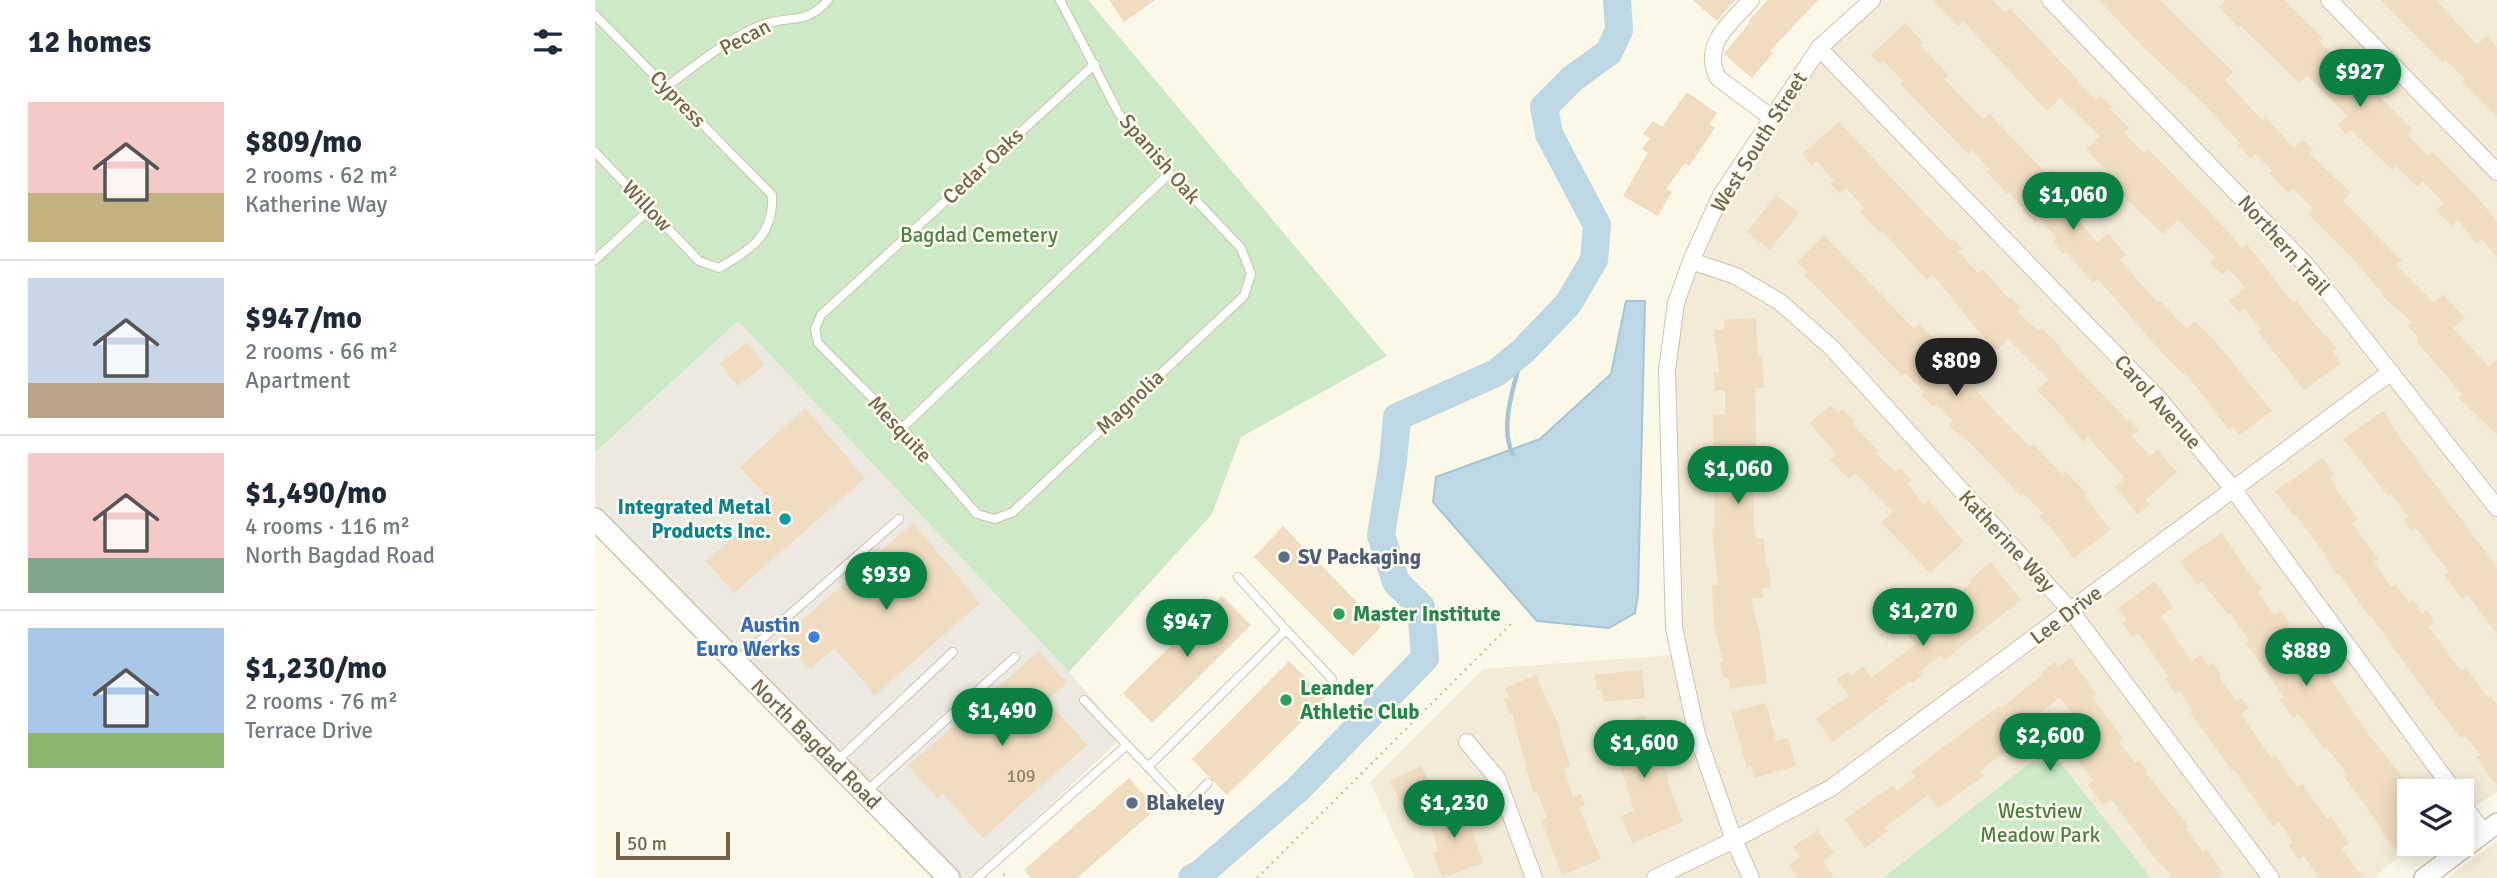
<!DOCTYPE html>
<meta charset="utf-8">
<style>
body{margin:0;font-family:Signika,sans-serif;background:#f2f2f3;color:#1f2937;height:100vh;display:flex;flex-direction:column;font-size:26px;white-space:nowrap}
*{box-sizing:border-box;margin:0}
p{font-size:23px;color:#747a83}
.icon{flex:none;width:38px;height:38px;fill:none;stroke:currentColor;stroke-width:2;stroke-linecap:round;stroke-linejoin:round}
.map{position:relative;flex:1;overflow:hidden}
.sheet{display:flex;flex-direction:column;background:#fff;width:595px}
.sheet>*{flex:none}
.fabs{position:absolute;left:1802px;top:779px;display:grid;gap:14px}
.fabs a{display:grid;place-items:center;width:77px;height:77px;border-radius:0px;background:#fff;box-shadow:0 4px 18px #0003;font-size:35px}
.scale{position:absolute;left:21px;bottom:18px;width:114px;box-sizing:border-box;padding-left:7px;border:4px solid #74634d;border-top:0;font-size:19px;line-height:24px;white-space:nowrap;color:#74634d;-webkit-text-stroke:5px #fefbef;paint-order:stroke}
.price{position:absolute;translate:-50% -60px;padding:0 16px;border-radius:24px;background:#0b8043;color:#fff;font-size:23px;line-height:46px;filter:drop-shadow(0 2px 4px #0008)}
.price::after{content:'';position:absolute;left:50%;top:42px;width:21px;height:16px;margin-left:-10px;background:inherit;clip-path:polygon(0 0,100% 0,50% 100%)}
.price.current{background:#222;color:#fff}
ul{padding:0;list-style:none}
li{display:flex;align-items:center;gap:21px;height:175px;padding:0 28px}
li+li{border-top:2px solid #e0e1e3}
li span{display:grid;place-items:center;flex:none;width:196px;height:140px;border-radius:0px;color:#555}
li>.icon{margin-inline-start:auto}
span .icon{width:84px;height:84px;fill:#fffc;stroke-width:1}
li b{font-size:30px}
h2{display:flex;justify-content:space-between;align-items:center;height:84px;padding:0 28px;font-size:30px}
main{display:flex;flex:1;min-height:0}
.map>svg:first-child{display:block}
</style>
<main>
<section class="sheet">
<h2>12 homes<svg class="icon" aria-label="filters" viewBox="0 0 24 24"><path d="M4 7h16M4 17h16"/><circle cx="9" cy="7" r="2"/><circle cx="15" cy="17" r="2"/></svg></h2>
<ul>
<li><span style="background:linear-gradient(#f6c9c9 65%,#c2b280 0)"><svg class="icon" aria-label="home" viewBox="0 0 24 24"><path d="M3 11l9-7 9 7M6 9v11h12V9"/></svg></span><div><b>$809/mo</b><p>2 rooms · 62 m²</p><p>Katherine Way</p></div></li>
<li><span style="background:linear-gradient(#c9d6e8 75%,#b9a48a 0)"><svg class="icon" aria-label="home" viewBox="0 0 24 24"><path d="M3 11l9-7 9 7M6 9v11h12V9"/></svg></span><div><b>$947/mo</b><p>2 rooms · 66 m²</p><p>Apartment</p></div></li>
<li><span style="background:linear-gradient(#f6c9c9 75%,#7fa58c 0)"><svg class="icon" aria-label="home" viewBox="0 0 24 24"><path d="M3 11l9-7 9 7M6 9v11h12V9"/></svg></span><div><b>$1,490/mo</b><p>4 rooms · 116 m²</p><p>North Bagdad Road</p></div></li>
<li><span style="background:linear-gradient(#a9c7e8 75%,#8fb573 0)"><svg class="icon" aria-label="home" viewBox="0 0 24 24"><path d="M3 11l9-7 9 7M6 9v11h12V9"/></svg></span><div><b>$1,230/mo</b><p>2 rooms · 76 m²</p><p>Terrace Drive</p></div></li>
</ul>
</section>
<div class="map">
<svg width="1902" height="878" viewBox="0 0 1902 878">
<rect width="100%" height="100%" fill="#fbf8e8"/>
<!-- residential -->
<g fill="#f3ebd7">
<polygon points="1277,0 1902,0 1902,792 1867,815 1867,791 1815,791 1815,844 1824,844 1793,865 1780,878 1556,878 1454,748 1288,878 820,878 775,782 888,669 1078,655 1075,432 1081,303 1126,195 1214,61"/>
<polygon points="1902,841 1902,878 1853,878"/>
</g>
<!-- industrial -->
<polygon fill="#ece9e1" points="143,321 474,672 529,736 376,878 354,878 0,516 0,454"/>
<!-- green -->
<g fill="#cee9c7">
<polygon points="0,0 493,0 792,356 646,437 617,514 474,672 143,321 0,453"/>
<polygon points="1454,748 1556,878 1288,878"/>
</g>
<!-- water -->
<polygon fill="#bdd7e4" stroke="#a4c5d6" stroke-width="2" points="1031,301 1050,301 1043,595 1040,613 1014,628 942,621 838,502 841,477 945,439 1016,374"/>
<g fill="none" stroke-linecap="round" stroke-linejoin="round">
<!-- stream -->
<path stroke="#a4c5d6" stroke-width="4.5" d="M918,454C903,427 921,380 928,351"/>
<!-- river -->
<polyline stroke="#bdd7e4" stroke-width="28" points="597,878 605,874 703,789 830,658 826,607 801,582 786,535 798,461 802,417 901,373 928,351 973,304 999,260 1002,225 954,134 949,107 977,79 1014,52 1024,30 1022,0"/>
</g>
<!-- building -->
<g fill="#efdcc1">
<polygon points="514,0 560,0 529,22"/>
<polygon points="1098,0 1140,0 1122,21"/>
<polygon points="1173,0 1223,0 1175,51 1178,53 1157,78 1129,54 1155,22 1154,20"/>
<polygon points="1337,0 1398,0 1410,13 1415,8 1483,80 1482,81 1501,100 1505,95 1517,107 1515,109 1534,128 1529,133 1549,153 1553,149 1631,229 1647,249 1652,244 1698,303 1701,301 1730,336 1731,335 1741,348 1737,351 1746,363 1709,390 1663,332 1666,329 1649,308 1644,313 1634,301 1650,288 1634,269 1627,275 1615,263 1621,258 1583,220 1568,234 1535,203 1527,193 1530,190 1491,149 1505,136 1465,98 1452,111 1368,21 1363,26"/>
<polygon points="1504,0 1565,0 1638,72 1630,80 1668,121 1671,118 1699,148 1708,140 1718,150 1714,153 1756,193 1748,201 1807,261 1801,265 1839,303 1848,294 1870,318 1858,328 1894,367 1902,359 1902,435 1863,397 1867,394 1821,341 1824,338 1813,326 1817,322 1787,296 1788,294 1760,261 1713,214 1718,209 1698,189 1693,193 1674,173 1677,170 1660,154 1656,158 1643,145 1645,143 1607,102 1546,45"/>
<polygon points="1631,0 1689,0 1728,38 1724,41 1746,64 1748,61 1818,130 1813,135 1833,156 1838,152 1884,199 1902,222 1902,258 1887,239 1882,244 1863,220 1857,226 1841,210 1849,203 1828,181 1822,187 1801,166 1797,170 1756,130 1751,134 1743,125 1752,116 1712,75 1704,83 1646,26 1644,28 1624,7"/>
<polygon points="1786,0 1841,0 1882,45 1892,36 1902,47 1902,117 1867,82 1870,79 1850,59 1847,62"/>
<polygon points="1310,23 1328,42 1325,45 1354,75 1349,79 1388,119 1394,114 1452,174 1457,170 1476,192 1468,199 1502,243 1513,233 1531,255 1525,260 1562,302 1564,300 1592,329 1600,321 1620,341 1677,411 1644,435 1637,426 1633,429 1590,372 1588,374 1567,353 1503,279 1498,283 1471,252 1468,254 1458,241 1461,238 1445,219 1440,223 1414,192 1412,194 1392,172 1395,170 1377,150 1373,154 1305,84 1308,81 1288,61 1285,64 1276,55"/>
<polygon points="1092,92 1122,113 1114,124 1120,128 1094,166 1090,163 1071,189 1077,192 1063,216 1028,196 1053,153 1047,149 1055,138 1048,134 1058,121 1067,127"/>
<polygon points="1244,122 1356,241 1359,239 1367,248 1363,251 1383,273 1388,269 1415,300 1417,298 1426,307 1422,311 1443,331 1447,328 1467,348 1465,350 1533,421 1534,419 1544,430 1536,436 1555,456 1562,450 1582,472 1550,500 1554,505 1543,515 1520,487 1530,478 1493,437 1488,442 1469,420 1470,419 1442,390 1453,379 1413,339 1402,350 1384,332 1338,275 1332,280 1287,231 1285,233 1265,212 1269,208 1251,188 1245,194 1236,184 1239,181 1222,161 1217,165 1207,154"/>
<polygon points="1181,195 1204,213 1175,250 1152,232"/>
<polygon points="1229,235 1319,329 1325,324 1372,374 1369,376 1396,407 1435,447 1438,444 1467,474 1470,471 1492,494 1489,496 1516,530 1479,558 1456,528 1444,517 1448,513 1428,493 1426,496 1367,435 1365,436 1354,425 1358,421 1341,404 1338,407 1326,395 1329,392 1310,373 1307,376 1220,285 1208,275 1212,271 1202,262"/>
<polygon points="1161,318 1163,357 1167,356 1169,388 1160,388 1162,473 1159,473 1159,525 1161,539 1169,539 1171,567 1174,566 1176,587 1167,588 1168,598 1156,599 1165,635 1172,683 1135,689 1134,678 1128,678 1125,662 1128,662 1119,624 1117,585 1123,585 1117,528 1120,527 1118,414 1130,415 1130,390 1120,391 1119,373 1124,372 1119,330 1129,330 1129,320"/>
<polygon points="152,342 170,364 143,386 125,364"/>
<polygon points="1236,405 1243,413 1249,409 1260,422 1257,424 1283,451 1281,453 1300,472 1305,468 1317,480 1312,484 1329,504 1333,500 1369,542 1335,573 1286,522 1298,512 1260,473 1254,479 1235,460 1241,454 1215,423"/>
<polygon points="210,408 270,478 139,593 111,561 177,503 145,467"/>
<polygon points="1788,411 1804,436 1902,567 1902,634 1873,595 1867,599 1849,575 1854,572 1821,528 1816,531 1809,520 1813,517 1796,493 1793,496 1748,439"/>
<polygon points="1728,458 1739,475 1735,478 1741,487 1740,488 1763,519 1757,523 1783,559 1779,562 1796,587 1801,584 1814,603 1818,600 1827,614 1832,610 1839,622 1833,626 1866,671 1871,667 1893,698 1896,696 1902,705 1902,786 1881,757 1885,755 1870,735 1866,738 1843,709 1775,615 1774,616 1744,574 1742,575 1730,558 1732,557 1701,515 1699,516 1680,491"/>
<polygon points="318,523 385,603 280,695 240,648 215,669 187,638"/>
<polygon points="688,526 786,627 758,656 659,557"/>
<polygon points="1627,533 1651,569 1667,589 1663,592 1679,615 1686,611 1695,624 1692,626 1707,647 1711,644 1774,735 1815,786 1815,847 1805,855 1785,830 1787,829 1749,776 1752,774 1731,747 1729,749 1703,714 1698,718 1685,700 1689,697 1651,643 1654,640 1635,613 1633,615 1607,582 1602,585 1585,561"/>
<polygon points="1396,562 1426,600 1349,660 1346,656 1326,670 1329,674 1317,683 1315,681 1291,699 1293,701 1237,742 1221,718 1254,696 1242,679 1253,672 1256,676 1268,667 1276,678 1320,645 1307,627 1349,598 1352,602 1376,583 1374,580"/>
<polygon points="1560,581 1578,607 1566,616 1596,661 1606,655 1613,666 1619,663 1626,675 1624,676 1641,701 1646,698 1654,708 1646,714 1676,758 1680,755 1702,787 1707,784 1732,819 1736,816 1754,843 1746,848 1768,878 1724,878 1709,856 1703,859 1693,845 1698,842 1684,822 1678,826 1639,770 1637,771 1595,712 1597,710 1585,691 1580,694 1570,678 1573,676 1543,633 1537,637 1527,623 1532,620 1523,608"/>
<polygon points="627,596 656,625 557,723 528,693"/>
<polygon points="444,651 472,683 452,700 492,745 388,838 347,793 342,798 313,766"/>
<polygon points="1475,658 1501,694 1497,697 1528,739 1524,742 1540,763 1544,760 1552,770 1550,772 1594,827 1591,829 1608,852 1611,849 1628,873 1621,878 1578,878 1567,864 1565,865 1516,799 1508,805 1493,785 1498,780 1471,743 1489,730 1465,697 1423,731 1428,738 1385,771 1389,776 1343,808 1333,795 1290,828 1293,831 1270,848 1250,819 1298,785 1302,791 1320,777 1316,771 1371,730 1404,706 1406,708 1448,675 1446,672 1460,662 1463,667"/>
<polygon points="694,661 731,698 632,795 597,759"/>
<polygon points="1047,670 1050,698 1008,702 1007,689 1002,690 1000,675"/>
<polygon points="941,675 959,716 960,715 975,766 969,768 978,797 986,794 990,805 984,808 1006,859 967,875 946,820 952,818 942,792 938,793 917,713 915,714 909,699 914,697 910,688"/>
<polygon points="1171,703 1181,741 1193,738 1201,766 1159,778 1156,766 1152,768 1136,712"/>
<polygon points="1050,715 1053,726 1057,724 1061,739 1059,739 1074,780 1072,781 1088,822 1037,843 1026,816 1039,811 1013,726"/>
<polygon points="826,766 838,790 807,804 795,781"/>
<polygon points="534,778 561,809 482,878 436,878 429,870"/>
<polygon points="869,803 888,863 847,878 838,853 843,851 833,813"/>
<polygon points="1222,830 1239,853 1228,861 1239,878 1203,878 1194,865 1205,857 1198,847"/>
</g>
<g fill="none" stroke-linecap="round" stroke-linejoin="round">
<!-- service casing -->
<g stroke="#cdc2af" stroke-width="10">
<g id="service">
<polyline points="465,0 524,114 575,173 646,248 656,274 649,296 418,512 400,519 382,514 307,428 223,343 220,329 226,315 500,64"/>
<path d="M0,15L177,195C179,236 155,250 124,268L104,261L0,152"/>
<path d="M71,87C100,66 131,40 164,26C192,14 210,27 233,0"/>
<polyline points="0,260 56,208"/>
<polyline points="307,428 575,173"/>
<polyline points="643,577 691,630"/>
<polyline points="143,660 304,519"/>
<polyline points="489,700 532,745"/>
<polyline points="242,761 358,652"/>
<polyline points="553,767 590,806 613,783"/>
<polyline points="272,791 420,657"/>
<polyline points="382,878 532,745 553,767 691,630 737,679"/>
</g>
</g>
<!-- minor casing -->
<g stroke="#cdc2af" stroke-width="18">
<g id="minor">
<path d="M1156,0C1135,24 1106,44 1123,78L1177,118"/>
<polyline points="1455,0 1713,267 1902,508"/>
<polyline points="1734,0 1902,172"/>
<polyline points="1224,48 1564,399 1638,489 1859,791"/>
<polyline points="1096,261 1141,276 1185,302 1237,348 1476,611 1676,878"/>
<polyline points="872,742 902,778 939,878"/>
<polyline points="1867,803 1889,833"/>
<polyline points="1060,878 1139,840 1236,788 1796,372"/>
<polyline points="1156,878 1139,840 1102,735 1079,628 1072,370 1081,303 1096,261 1126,195 1224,48 1277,0"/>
</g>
</g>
<!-- tertiary casing -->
<g stroke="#cdc2af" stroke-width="22">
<polyline id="tertiary" points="1829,878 1902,823"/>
</g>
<!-- secondary casing -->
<g stroke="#d0c3ac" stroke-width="24">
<polyline id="secondary" points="0,519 354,878"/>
</g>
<!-- path -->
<g stroke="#d5c0a4" stroke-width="2.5" stroke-dasharray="2 5" stroke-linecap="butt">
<polyline points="408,874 413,878"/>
<polyline points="662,878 917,623"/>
</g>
<!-- service -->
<use href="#service" stroke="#fff" stroke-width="8"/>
<!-- minor -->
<use href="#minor" stroke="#fff" stroke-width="16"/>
<!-- tertiary -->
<use href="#tertiary" stroke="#fff" stroke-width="19"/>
<!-- secondary -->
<use href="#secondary" stroke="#fff" stroke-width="21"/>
</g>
<!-- markers -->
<circle fill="#0f9aa8" stroke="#fefbef" stroke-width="2.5" cx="190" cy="519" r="7"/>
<g fill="#5c6f8a" stroke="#fefbef" stroke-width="2.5">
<circle cx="689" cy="557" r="7"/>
<circle cx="537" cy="803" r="7"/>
</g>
<g fill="#2e9e5b" stroke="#fefbef" stroke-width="2.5">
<circle cx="744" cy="614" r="7"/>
<circle cx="691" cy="700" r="7"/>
</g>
<circle fill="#3f7fe0" stroke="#fefbef" stroke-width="2.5" cx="219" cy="637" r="7"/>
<g text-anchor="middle" stroke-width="5" stroke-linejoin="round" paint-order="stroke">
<!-- number labels -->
<g font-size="18" fill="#93816a">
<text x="426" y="782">109</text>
</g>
<!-- street labels -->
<g font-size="21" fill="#74634d" stroke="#fefbef">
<text transform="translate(150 37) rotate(-28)" y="7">Pecan</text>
<text transform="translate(83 99) rotate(46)" y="7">Cypress</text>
<text transform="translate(1164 142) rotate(-58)" y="7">West South Street</text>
<text transform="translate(565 159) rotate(49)" y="7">Spanish Oak</text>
<text transform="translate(388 166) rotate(-43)" y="7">Cedar Oaks</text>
<text transform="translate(52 206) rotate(46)" y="7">Willow</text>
<text transform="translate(1689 245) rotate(48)" y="7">Northern Trail</text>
<text transform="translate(535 402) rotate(-43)" y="7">Magnolia</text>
<text transform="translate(1563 402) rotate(48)" y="7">Carol Avenue</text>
<text transform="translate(305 429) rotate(47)" y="7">Mesquite</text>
<text transform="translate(1412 541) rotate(47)" y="7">Katherine Way</text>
<text transform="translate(1471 615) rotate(-37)" y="7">Lee Drive</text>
<text transform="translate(221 744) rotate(45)" y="7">North Bagdad Road</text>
</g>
<!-- park labels -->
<g font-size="21" fill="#4f7f49" stroke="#fefbef">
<text x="384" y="242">Bagdad Cemetery</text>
<text x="1445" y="818">Westview<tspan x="1445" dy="24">Meadow Park</tspan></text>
</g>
<!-- culture labels -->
<g font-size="21" font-weight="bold" fill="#0d838f" stroke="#fefbef" text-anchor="end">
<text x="176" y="514">Integrated Metal<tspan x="176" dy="24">Products Inc.</tspan></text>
</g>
<!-- service labels -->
<g font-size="21" font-weight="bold" fill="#4e5e75" stroke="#fefbef" text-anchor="start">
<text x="703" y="564">SV Packaging</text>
<text x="551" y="810">Blakeley</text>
</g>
<!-- leisure labels -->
<g font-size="21" font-weight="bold" fill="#27864d" stroke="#fefbef" text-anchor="start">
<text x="758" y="621">Master Institute</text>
<text x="705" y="695">Leander<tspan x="705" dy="24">Athletic Club</tspan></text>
</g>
<!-- shop labels -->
<g font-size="21" font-weight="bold" fill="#366cbe" stroke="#fefbef" text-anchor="end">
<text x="205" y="632">Austin<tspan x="205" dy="24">Euro Werks</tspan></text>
</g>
</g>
</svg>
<div class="fabs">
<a><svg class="icon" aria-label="layers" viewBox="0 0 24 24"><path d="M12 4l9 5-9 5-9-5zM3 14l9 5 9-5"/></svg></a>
</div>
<div class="scale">50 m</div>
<b class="price" style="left:1765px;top:109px">$927</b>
<b class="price" style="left:1478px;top:232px">$1,060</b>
<b class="price current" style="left:1361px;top:398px">$809</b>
<b class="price" style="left:1143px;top:506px">$1,060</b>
<b class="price" style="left:291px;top:612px">$939</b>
<b class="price" style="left:1328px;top:648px">$1,270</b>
<b class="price" style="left:592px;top:659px">$947</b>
<b class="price" style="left:1711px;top:688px">$889</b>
<b class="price" style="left:407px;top:748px">$1,490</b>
<b class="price" style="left:1455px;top:773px">$2,600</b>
<b class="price" style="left:1049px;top:780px">$1,600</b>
<b class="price" style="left:859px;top:840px">$1,230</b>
</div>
</main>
